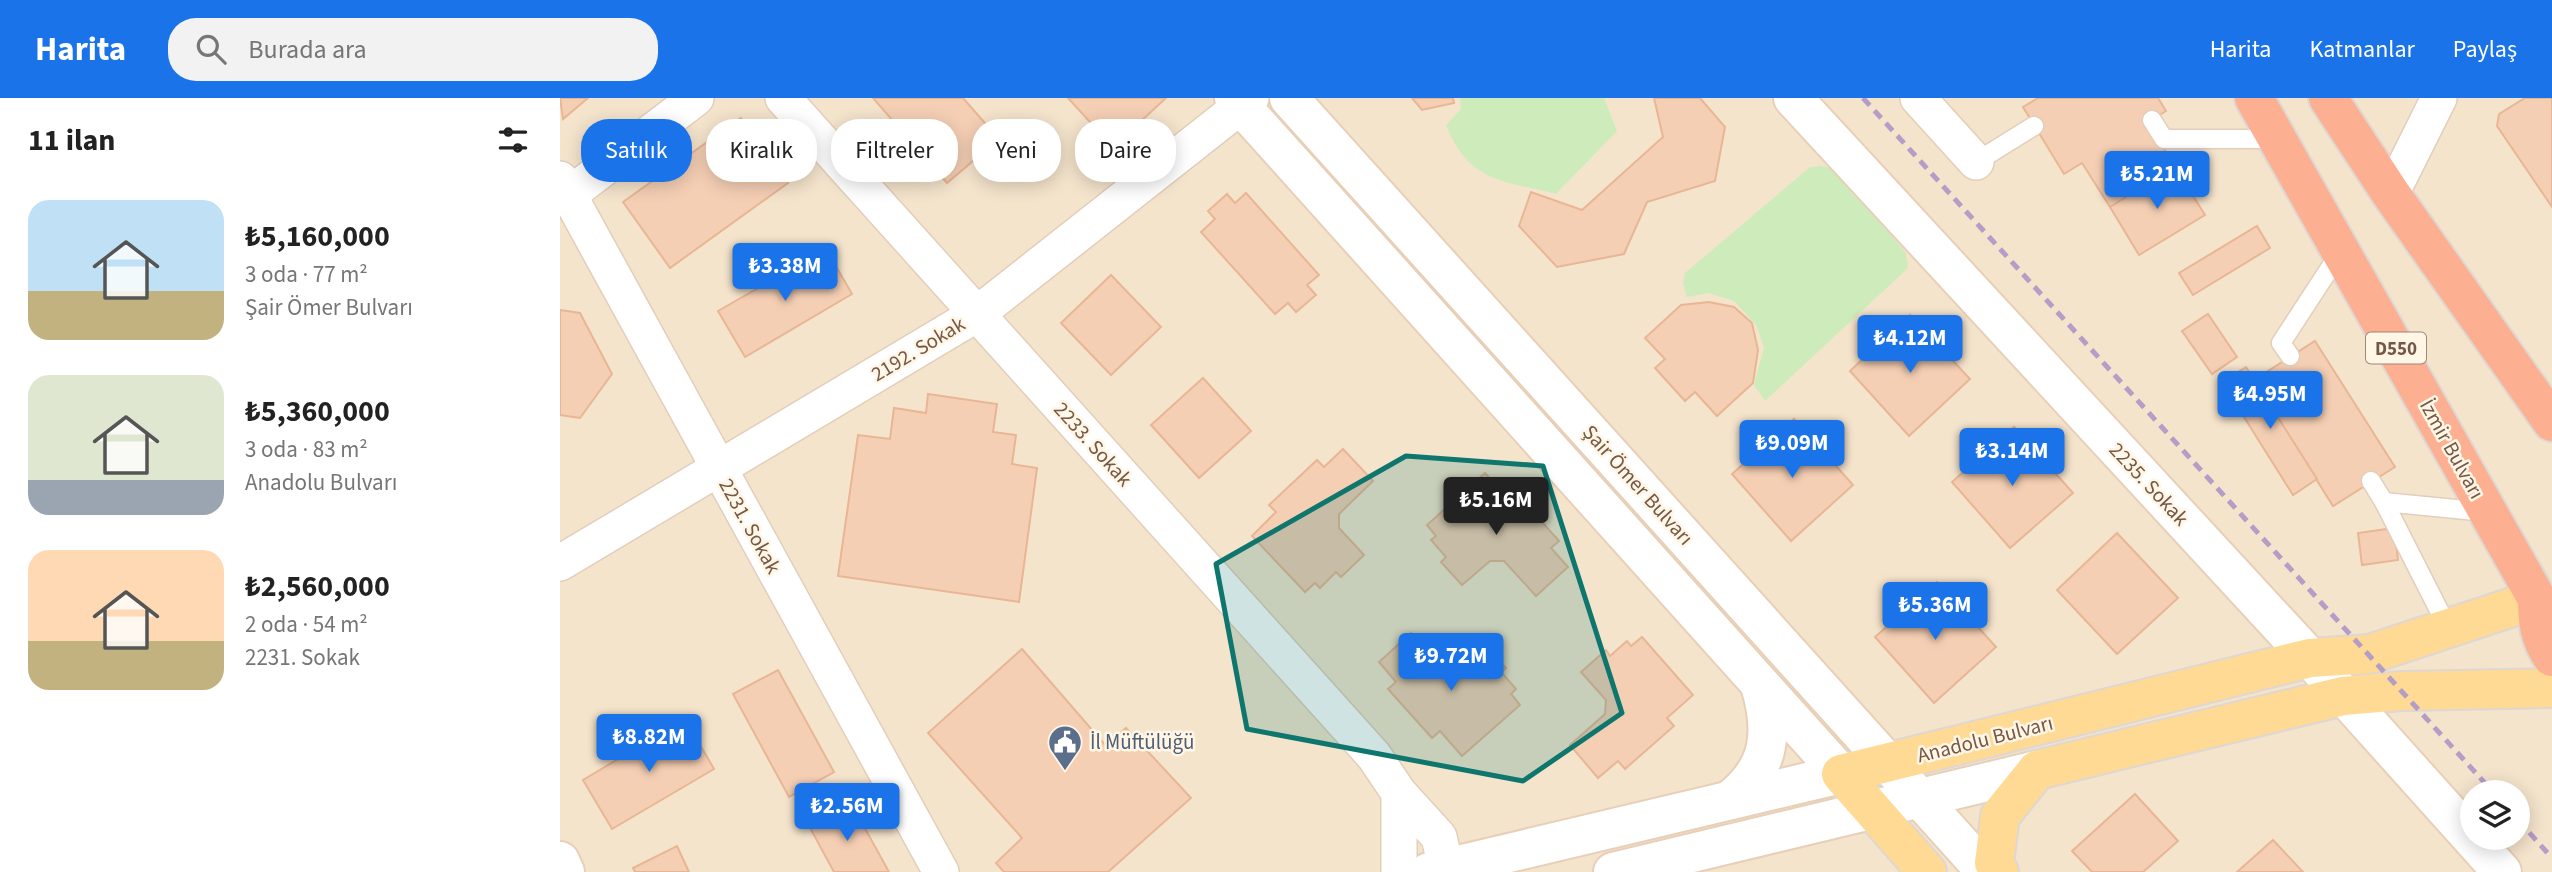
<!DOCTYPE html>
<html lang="tr">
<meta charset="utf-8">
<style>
body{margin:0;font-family:"Source Sans 3",sans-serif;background:#f2f2f2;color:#222;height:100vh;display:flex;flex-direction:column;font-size:26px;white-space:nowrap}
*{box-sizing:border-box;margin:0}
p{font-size:23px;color:#767676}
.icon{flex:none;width:38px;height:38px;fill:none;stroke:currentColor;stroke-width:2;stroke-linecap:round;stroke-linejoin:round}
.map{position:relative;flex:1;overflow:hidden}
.panel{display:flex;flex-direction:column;background:#fff;width:560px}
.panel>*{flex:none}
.top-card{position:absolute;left:21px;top:21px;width:665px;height:63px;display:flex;gap:14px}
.fabs{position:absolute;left:1900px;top:682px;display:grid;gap:14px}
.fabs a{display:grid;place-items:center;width:70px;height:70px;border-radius:50%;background:#fff;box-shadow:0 4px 18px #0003;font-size:35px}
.price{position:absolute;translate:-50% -60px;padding:0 16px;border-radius:7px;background:#1a73e8;color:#fff;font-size:23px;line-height:46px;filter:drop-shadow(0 2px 4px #0008)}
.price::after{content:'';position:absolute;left:50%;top:42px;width:21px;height:16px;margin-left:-10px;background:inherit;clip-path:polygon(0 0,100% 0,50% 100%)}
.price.selected{background:#222;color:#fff}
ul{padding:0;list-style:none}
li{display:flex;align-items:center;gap:21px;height:175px;padding:0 28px}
li span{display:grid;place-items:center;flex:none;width:196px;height:140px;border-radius:21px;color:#555}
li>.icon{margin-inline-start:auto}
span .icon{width:84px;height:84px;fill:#fffc;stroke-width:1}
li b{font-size:30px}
h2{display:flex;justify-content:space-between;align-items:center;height:84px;padding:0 28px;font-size:30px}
.tag{padding:0 24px;border-radius:28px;background:#fff;box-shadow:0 4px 18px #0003;font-size:24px;line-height:63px}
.tag.selected{background:#1a73e8;color:#fff}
header{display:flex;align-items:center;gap:42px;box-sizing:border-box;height:98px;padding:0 35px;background:#1a73e8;color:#fff}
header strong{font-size:33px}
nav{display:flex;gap:38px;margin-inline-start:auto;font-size:24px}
.search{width:490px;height:63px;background:#f2f2f2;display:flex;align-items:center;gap:18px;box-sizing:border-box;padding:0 24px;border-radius:28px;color:#767676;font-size:26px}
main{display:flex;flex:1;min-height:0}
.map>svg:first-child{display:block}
</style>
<header>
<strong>Harita</strong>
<div class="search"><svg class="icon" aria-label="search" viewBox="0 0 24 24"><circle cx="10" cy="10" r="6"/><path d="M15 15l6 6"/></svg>Burada ara</div>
<nav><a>Harita</a><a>Katmanlar</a><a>Paylaş</a></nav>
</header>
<main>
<section class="panel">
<h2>11 ilan<svg class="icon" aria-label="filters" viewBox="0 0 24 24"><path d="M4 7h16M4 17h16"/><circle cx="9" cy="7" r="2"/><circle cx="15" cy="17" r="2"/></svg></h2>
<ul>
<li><span style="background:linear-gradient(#bfe0f5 65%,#c2b280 0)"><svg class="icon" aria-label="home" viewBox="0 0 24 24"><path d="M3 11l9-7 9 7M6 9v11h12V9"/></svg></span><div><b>₺5,160,000</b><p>3 oda · 77 m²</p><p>Şair Ömer Bulvarı</p></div></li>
<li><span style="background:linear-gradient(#dfe7d0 75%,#9aa5b1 0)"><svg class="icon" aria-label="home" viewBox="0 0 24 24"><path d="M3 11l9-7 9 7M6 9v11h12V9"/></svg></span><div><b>₺5,360,000</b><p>3 oda · 83 m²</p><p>Anadolu Bulvarı</p></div></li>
<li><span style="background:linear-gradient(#ffd9b3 65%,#c2b280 0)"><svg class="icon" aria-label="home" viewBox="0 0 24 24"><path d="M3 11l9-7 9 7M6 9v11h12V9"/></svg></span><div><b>₺2,560,000</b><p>2 oda · 54 m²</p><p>2231. Sokak</p></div></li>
</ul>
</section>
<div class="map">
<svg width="1992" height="774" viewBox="0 0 1992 774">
<rect width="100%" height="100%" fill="#fef2de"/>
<!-- residential -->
<path fill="#f5e4cc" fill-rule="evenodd" d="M0,0H1992V774H0ZM1913,695H1958V740H1913Z"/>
<!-- green -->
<g fill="#ceebbc">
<path d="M900,0H1044L1057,33L996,96C942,82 909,85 886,27L901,11Z"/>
<polygon points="1261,68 1275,71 1346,155 1348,170 1205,303 1194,287 1204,249 1196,227 1174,203 1148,195 1127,199 1123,185 1125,175 1250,69"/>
</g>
<!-- building -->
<g fill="#f5cfb4" stroke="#e8b694" stroke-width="2">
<polygon points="0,0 28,0 3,21"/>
<polygon points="313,0 403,0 439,41 387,85"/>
<polygon points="508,0 606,0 553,49"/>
<polygon points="852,0 893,0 894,5 862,12"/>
<polygon points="1094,0 1140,0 1165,29 1155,83 1087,104 1064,156 997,169 959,128 971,94 1022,112 1103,39"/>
<polygon points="1478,0 1598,0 1606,13 1588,24 1615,69 1550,109 1522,65 1504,76 1463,9"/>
<polygon points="1965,0 1992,0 1992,109 1937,28 1939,16"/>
<polygon points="181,20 228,85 110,170 63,104"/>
<polygon points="1615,69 1645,117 1579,157 1550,109"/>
<polygon points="686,95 759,177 747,187 756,197 736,214 728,205 715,216 641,134 655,121 648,113 667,96 675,105"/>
<polygon points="1697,128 1710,150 1633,197 1619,175"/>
<polygon points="266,151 292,196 185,259 158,213"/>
<polygon points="551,177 601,229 551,277 501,225"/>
<polygon points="1149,204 1174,209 1192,225 1198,252 1193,285 1157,318 1135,294 1125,303 1095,270 1105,261 1085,240 1121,207"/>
<polygon points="0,212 20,215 52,276 20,320 0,317"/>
<polygon points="1648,216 1677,259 1652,276 1622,233"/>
<polygon points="1350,217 1410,281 1349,338 1290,273"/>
<polygon points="1755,243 1835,369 1773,408 1694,282"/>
<polygon points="1686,269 1757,381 1733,397 1662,284"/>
<polygon points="643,280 691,333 639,380 591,327"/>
<polygon points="368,296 437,306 433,334 456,337 452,366 477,370 459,504 278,478 298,337 330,341 334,310 366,315"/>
<polygon points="1234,321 1293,387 1231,443 1172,376"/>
<polygon points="1454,329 1513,395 1450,450 1392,384"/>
<polygon points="783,351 813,383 779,416 779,430 804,457 781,479 776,474 760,490 755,485 745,494 692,438 716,414 709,407 757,362 764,369"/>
<polygon points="925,375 947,401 955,394 999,443 991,450 1008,469 976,498 944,463 930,463 902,487 881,464 886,459 871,442 876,438 867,427"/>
<polygon points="1834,430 1838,462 1802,467 1798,435"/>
<polygon points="1557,435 1618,500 1557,556 1497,492"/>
<polygon points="1377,484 1436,549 1374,605 1315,539"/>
<polygon points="851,535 882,571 897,571 925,546 946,570 941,574 956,591 951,596 960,607 902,658 880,633 872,640 828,591 836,584 819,564"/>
<polygon points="1082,539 1133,597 1107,620 1114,628 1065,671 1058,663 1038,680 1010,647 1045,616 1046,602 1021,574 1046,552 1050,558 1067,543 1071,548"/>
<polygon points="462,551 546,648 566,630 631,700 548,774 444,774 436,765 462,740 368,635"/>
<polygon points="218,572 274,674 229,699 173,596"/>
<polygon points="125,621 154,671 52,731 23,682"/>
<polygon points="1575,696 1618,743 1583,774 1532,774 1512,753"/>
<polygon points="291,705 329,774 274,774 249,728"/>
<polygon points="1713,742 1743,774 1677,774"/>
<polygon points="117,748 129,774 75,774 73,770"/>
</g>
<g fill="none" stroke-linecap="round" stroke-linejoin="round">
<!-- lane casing -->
<g stroke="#e2ceba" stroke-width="21">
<g id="lane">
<polyline points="1592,22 1604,41 1717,41"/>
<polyline points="1416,64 1474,28"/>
<polyline points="1730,258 1721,245 1781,153"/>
<polyline points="1811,383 1824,404 1926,414"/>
<polyline points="1824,404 1888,530"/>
</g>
</g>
<!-- street casing -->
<g stroke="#e2ceba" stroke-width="38">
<g id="street">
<polyline points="223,0 814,658 839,695 879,739 887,774"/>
<polyline points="1358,0 1416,64"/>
<polyline points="0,81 381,774"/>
<polyline points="10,96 136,0"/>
<polyline points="1831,96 1879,0"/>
<polyline points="0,465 417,216 691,0"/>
<polyline points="839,695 839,774"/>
</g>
</g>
<!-- secondary casing -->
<g stroke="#e7cfb8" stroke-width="42">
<g id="secondary">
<polyline points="674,0 1281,676 869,774"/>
<polyline points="729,0 1426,774"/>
<polyline points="1233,0 1750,560 1942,774"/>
<path d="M1170,702C1211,670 1214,634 1200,587"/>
<polyline points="0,763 5,774"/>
<polyline points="1053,774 1477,672"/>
</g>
</g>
<!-- primary casing -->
<g stroke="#ded7d2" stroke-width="42">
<g id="primary">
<polyline points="1367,774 1281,676 1750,560 1810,556 1977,501"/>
<polyline points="1439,774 1434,765 1440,718 1477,672 1783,598 1842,593 1992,590"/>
</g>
</g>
<!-- highway casing -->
<g stroke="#ded7d2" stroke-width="42">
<g id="highway">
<path d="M1694,0L1977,501C1977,523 1979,540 1992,559"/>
<polyline points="1768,0 1831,96 1992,324"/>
</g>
</g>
<!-- lane -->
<use href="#lane" stroke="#fff" stroke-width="18"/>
<!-- street -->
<use href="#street" stroke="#fff" stroke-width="35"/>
<!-- secondary -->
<use href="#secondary" stroke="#fff" stroke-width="38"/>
<!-- primary -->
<use href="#primary" stroke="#ffda94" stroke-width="38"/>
<!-- highway -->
<use href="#highway" stroke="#fcaf91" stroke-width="38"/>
<!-- rail -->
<g stroke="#b49dc6" stroke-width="5" stroke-dasharray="10 7" stroke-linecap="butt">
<polyline points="1303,0 1934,695"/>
<polyline points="1958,722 1992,760"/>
</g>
</g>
<!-- marked area -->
<path fill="#0f766e" fill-opacity="0.2" stroke="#0f766e" stroke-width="5" stroke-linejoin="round" d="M846,358L983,368L1062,615L963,683L687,631L656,466Z"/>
<!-- icons -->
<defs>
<g id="civic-pin" transform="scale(1.75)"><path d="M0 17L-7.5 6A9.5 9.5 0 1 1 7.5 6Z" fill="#5c6f8a" stroke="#fff6e6"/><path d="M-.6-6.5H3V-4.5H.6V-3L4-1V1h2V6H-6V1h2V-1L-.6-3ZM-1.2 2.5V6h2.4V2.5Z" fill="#fff"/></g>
</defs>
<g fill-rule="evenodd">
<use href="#civic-pin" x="505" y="644"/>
</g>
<g text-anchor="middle" stroke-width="5" stroke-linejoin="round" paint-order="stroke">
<!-- shield labels -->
<rect fill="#fff6e6" stroke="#9e8775" stroke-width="2" x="1806" y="234.5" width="60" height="31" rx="5"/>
<g font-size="19" font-weight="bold" fill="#755745">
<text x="1836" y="257">D550</text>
</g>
<!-- street labels -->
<g font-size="21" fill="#755745" stroke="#fff6e6">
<text transform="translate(358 251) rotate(-31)" y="7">2192. Sokak</text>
<text transform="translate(533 346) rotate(48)" y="7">2233. Sokak</text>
<text transform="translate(1892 351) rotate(61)" y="7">İzmir Bulvarı</text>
<text transform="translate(1589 386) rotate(47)" y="7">2235. Sokak</text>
<text transform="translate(1078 387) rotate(48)" y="7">Şair Ömer Bulvarı</text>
<text transform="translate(190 428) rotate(61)" y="7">2231. Sokak</text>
<text transform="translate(1425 641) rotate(-14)" y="7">Anadolu Bulvarı</text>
</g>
<!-- service labels -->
<g font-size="21" fill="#4e5e75" stroke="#fff6e6" text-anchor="start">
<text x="530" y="651">İl Müftülüğü</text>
</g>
</g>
</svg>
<div class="fabs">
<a><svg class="icon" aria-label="layers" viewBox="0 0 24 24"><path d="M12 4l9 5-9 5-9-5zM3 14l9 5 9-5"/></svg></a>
</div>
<b class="price" style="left:1597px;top:113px">₺5.21M</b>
<b class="price" style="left:225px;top:205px">₺3.38M</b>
<b class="price" style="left:1350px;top:277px">₺4.12M</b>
<b class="price" style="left:1710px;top:333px">₺4.95M</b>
<b class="price" style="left:1232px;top:382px">₺9.09M</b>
<b class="price" style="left:1452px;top:390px">₺3.14M</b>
<b class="price selected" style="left:936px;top:439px">₺5.16M</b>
<b class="price" style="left:1375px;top:544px">₺5.36M</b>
<b class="price" style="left:891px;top:595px">₺9.72M</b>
<b class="price" style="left:89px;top:676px">₺8.82M</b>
<b class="price" style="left:287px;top:745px">₺2.56M</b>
<div class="top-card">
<a class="tag selected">Satılık</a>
<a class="tag">Kiralık</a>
<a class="tag">Filtreler</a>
<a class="tag">Yeni</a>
<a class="tag">Daire</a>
</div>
</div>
</main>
